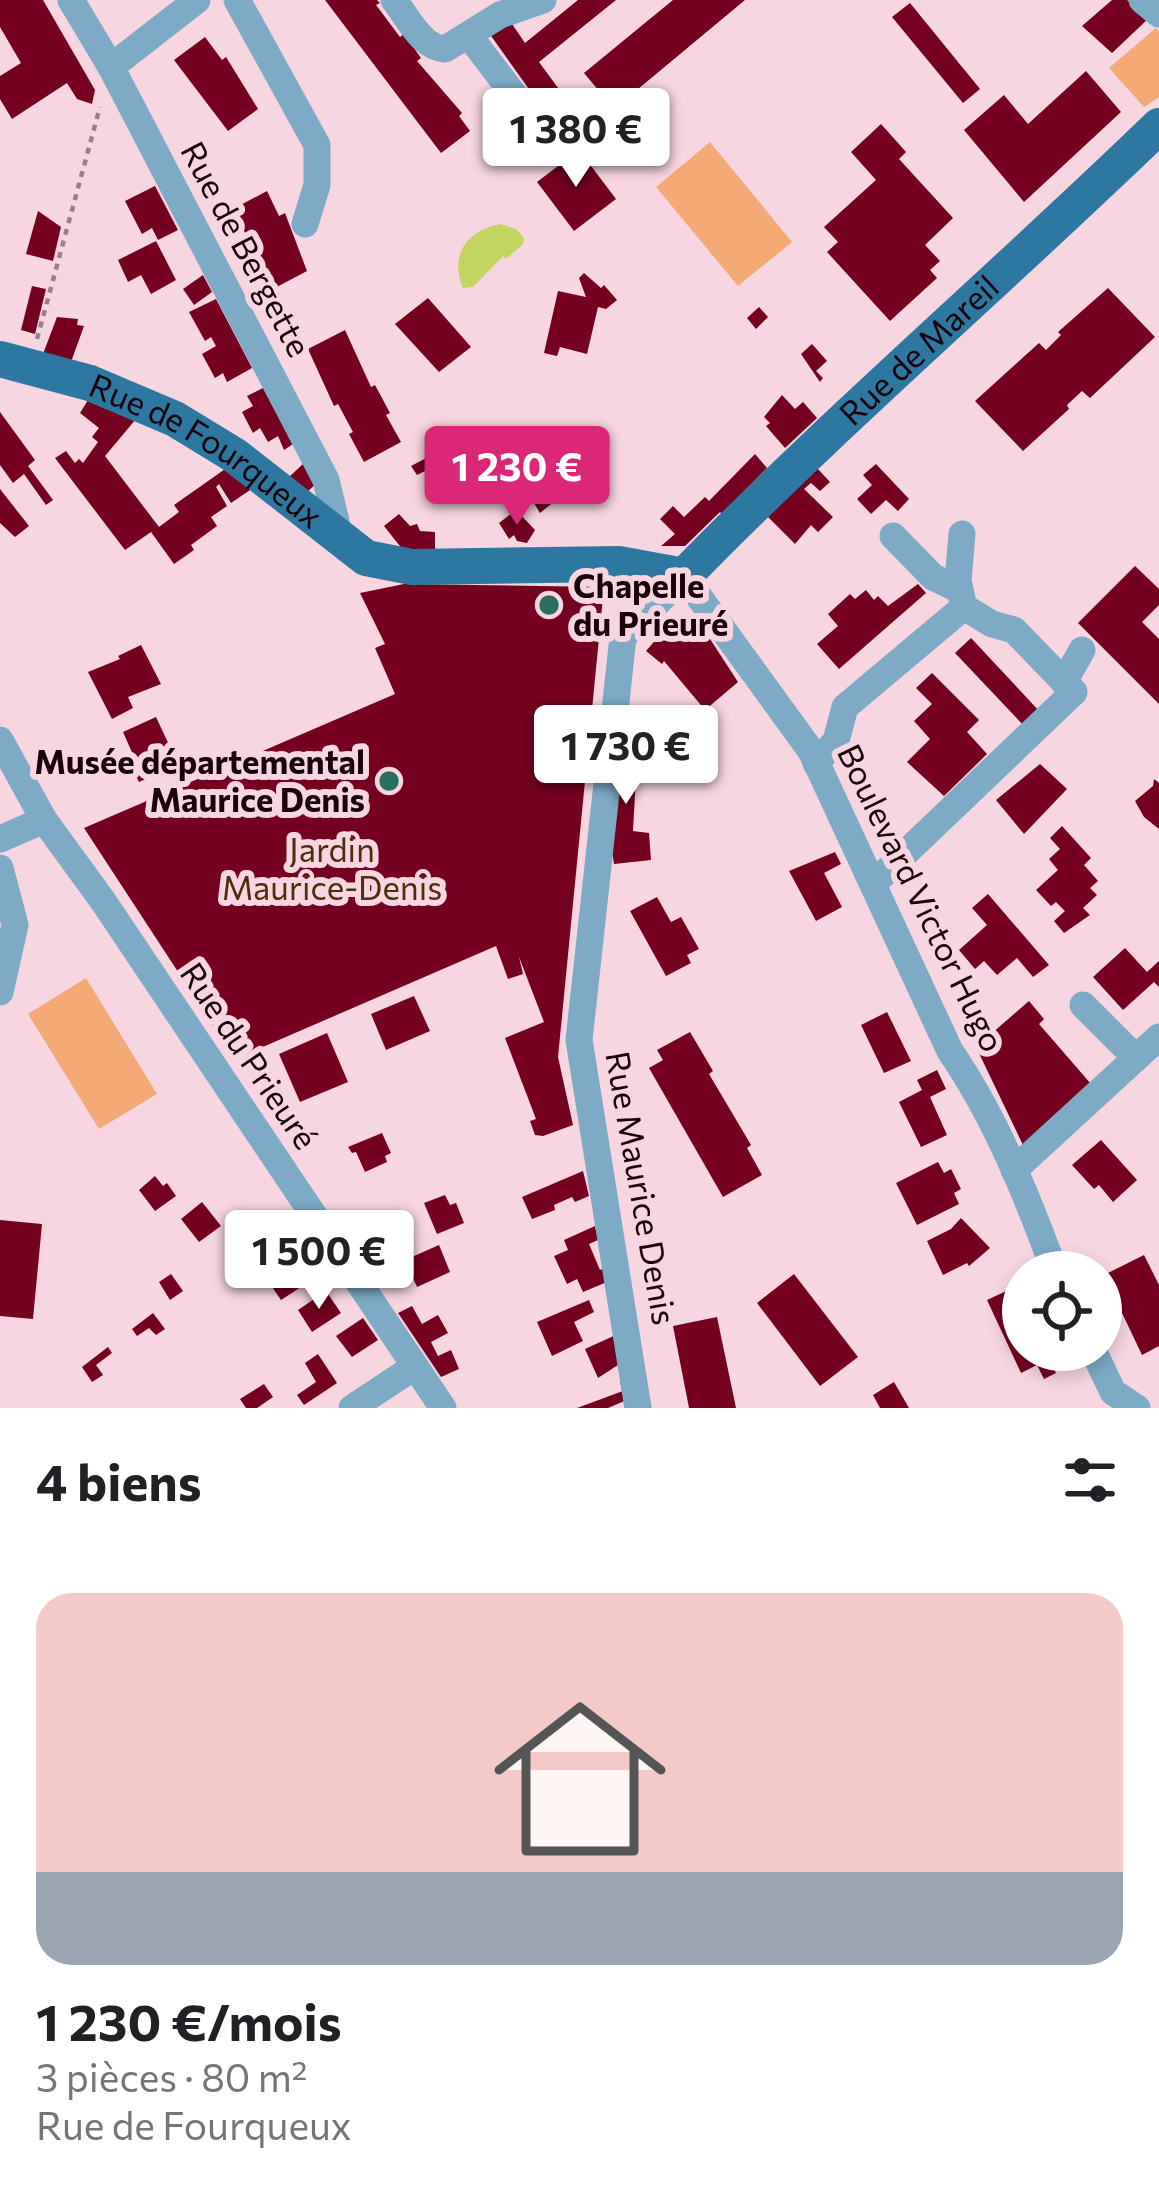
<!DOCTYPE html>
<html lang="fr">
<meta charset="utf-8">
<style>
body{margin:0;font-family:Commissioner,sans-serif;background:#f2f2f2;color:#202124;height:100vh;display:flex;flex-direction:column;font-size:45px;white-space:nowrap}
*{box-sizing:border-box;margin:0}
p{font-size:39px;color:#757577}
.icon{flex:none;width:66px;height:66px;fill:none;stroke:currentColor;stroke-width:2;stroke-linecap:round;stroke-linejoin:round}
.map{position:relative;height:1408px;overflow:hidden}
.side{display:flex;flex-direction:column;background:#fff;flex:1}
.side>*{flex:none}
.buttons{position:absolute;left:1002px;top:1251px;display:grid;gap:24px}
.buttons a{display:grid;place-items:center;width:120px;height:120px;border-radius:50%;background:#fff;box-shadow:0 6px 18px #0003;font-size:60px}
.price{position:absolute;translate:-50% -102px;padding:0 27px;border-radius:12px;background:#fff;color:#222;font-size:39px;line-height:78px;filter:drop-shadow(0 3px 6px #0008)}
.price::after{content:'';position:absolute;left:50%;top:72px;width:36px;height:27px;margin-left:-18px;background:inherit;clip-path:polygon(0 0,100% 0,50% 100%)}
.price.active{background:#db2777;color:#fff}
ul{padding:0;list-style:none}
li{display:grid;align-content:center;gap:24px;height:636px;padding:0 36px}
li+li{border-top:3px solid #e0e0e0}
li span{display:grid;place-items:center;height:372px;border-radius:36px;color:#555}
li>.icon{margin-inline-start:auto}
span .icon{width:216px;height:216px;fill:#fffc;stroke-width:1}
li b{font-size:51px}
h2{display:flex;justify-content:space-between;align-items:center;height:144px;padding:0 36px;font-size:51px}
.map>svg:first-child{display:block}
</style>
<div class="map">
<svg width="1159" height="1408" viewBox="0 0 1159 1408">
<rect width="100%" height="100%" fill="#f7d6e1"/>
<!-- green -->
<g fill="#f3aa74">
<polygon points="1156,28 1159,32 1159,97 1144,107 1109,68"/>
<polygon points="710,142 792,242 738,286 656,187"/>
<polygon points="86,978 157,1094 99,1129 28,1014"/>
</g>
<!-- water -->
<path fill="#c3d560" d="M501,224L516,229L524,238L523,244L506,259L503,256L473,287L463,288C449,255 467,230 501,224Z"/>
<!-- building -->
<g fill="#750020">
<polygon points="0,0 43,0 95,90 92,104 77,99 67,83 12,119 0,99 0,76 21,63 0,27"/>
<polygon points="325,0 377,0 380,3 376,5 400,37 404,34 421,58 417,61 462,113 459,116 470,131 441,153"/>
<polygon points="578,0 616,0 539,62 572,107 553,123 489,33 508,18 525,43"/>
<polygon points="673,0 745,0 614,109 584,73"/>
<polygon points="1112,0 1127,0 1149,18 1112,53 1082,26"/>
<polygon points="910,3 980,89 963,103 892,17"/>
<polygon points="205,37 222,60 226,57 258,109 228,131 174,60"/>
<polygon points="1086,71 1121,112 1024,202 964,130 1004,95 1028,124"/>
<polygon points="881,124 906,152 899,159 953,218 925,245 940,261 930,270 937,278 890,321 827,252 838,242 824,227 876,180 851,152"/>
<polygon points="579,150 616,199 574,231 537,182"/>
<polygon points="155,186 178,230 158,240 152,228 142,234 125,201"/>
<polygon points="267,191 279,216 285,213 307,271 273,289 233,209"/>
<polygon points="38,211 61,227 53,261 26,254"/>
<polygon points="156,241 176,280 151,294 141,275 128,282 118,260"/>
<polygon points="584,273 601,288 604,285 617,300 606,309 598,307 587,354 560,347 557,356 544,353 558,291 586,297 579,278"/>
<polygon points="203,275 212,292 194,305 183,289"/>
<polygon points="32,286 46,289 35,334 21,330"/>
<polygon points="1108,288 1155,337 1090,398 1082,391 1067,405 1069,409 1023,451 975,401 1039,343 1046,350 1061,335 1058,332"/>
<polygon points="428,298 471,347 439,372 395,324"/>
<polygon points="216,299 252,368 227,382 223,373 215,378 202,354 216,346 211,337 205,341 189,312"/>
<polygon points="759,307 768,317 756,329 747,318"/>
<polygon points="57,317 78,319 77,325 84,326 71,362 43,354"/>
<polygon points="345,330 371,387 375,385 390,413 386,415 401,442 364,462 349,434 353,432 338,404 334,406 308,349"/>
<polygon points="812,344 827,361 816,371 823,378 820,382 801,354"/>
<polygon points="263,388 293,444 284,450 278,436 268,442 260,428 253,433 242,412 253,406 247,396"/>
<polygon points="782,395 795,409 803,402 817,418 785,448 766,426 770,423 764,417"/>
<polygon points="88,400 136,419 105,456 159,527 179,512 174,505 228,467 253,488 231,503 219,484 216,487 227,506 211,517 217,526 191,545 194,550 174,564 151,532 125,550 55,458 66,451 75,463 79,459 83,463 98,442 92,437 99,428 80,413"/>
<polygon points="0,412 35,460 28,466 53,500 46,505 24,474 13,483 0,465"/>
<polygon points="755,454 767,468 722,514 720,512 685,546 661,546 675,534 660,519 673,506 684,517 705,497 709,501"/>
<polygon points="432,455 439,464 417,475 411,466"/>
<polygon points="303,464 315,485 308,491 289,477"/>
<polygon points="876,464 909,499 898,511 886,500 871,514 857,499 872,485 863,475"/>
<polygon points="816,467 830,482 820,491 811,483 804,489 833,517 818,532 811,525 795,544 764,513"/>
<polygon points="552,470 556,477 563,472 567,479 561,484 566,492 540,513 525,488"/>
<polygon points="0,489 29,526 15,537 0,523"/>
<polygon points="516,510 535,530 527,543 517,541 514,535 509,539 499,523"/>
<polygon points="399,514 410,526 417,524 420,531 435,532 435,549 403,550 384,526"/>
<polygon points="1135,566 1159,589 1159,605 1142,622 1159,639 1159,704 1078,623"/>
<polygon points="404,584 604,587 558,1057 573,1125 543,1136 535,1135 530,1121 536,1119 505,1038 544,1022 519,957 523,974 508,979 496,946 235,1059 84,828 395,694 375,648 385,644 360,593"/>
<polygon points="918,584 926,593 839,669 817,644 838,626 828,614 850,594 855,599 866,590 874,600 878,596 888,606"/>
<polygon points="686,617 697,619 738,682 705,710 664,661 662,664 646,651 672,621 685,637 692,629"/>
<polygon points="971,638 1041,713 1026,728 955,653"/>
<polygon points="141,645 161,684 128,697 133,708 112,719 88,672 120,659 118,656"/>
<polygon points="932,673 979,720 967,732 987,754 944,796 907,762 930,739 914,721 932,704 916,688"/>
<polygon points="156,717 178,764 139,782 129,762 135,759 123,732"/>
<polygon points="621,730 632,733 638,740 633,831 649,833 651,860 614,864 608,826"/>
<polygon points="1040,764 1067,789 1024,834 996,800"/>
<polygon points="1154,779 1159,783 1159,829 1144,817 1135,801 1153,786"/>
<polygon points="1062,826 1091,858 1084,865 1098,881 1090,888 1097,895 1083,908 1090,915 1064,933 1054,921 1065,911 1056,902 1051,906 1036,890 1058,870 1049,859 1060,849 1050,838"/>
<polygon points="835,852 841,864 824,873 842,907 816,921 789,871"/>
<polygon points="988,894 1049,965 1033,977 1017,958 997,975 984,961 975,969 959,950 987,925 972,908"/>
<polygon points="657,897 671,922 681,917 699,949 687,955 691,963 666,976 630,911"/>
<polygon points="1125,948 1147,972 1159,961 1159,987 1154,982 1123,1010 1093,977"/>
<polygon points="414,996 430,1031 386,1050 371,1014"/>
<polygon points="1029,1001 1044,1019 1039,1024 1091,1084 1023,1145 976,1047"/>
<polygon points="887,1012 911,1061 884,1073 861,1025"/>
<polygon points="690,1032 713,1071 709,1074 751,1145 747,1148 762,1175 723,1197 649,1068 663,1060 657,1050"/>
<polygon points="327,1033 348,1082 300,1102 279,1054"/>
<polygon points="937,1070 946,1089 930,1097 947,1135 921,1147 899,1102 922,1090 917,1080"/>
<polygon points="382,1133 391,1153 385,1156 387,1162 365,1172 356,1152 352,1153 348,1147"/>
<polygon points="1101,1140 1137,1180 1113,1202 1099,1185 1094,1189 1072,1165"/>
<polygon points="938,1162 944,1173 951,1169 961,1189 954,1193 959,1204 917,1225 896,1183"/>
<polygon points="583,1171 589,1196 575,1202 572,1197 554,1205 555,1210 532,1219 522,1197"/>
<polygon points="155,1176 163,1186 167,1183 176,1196 155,1211 139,1190"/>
<polygon points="445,1195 450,1205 456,1203 464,1223 437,1234 424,1203"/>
<polygon points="202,1202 221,1226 199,1242 181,1219"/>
<polygon points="961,1218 990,1248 969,1266 967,1263 943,1275 927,1241 951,1229"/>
<polygon points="0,1220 42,1224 33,1319 0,1316"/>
<polygon points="595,1226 598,1240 589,1244 600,1270 604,1268 607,1282 583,1292 577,1279 567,1284 554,1256 568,1250 564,1240"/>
<polygon points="281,1227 301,1258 288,1267 301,1287 281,1300 268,1281 275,1276 254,1244"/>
<polygon points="439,1245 450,1272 417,1287 405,1260"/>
<polygon points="1144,1255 1159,1285 1159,1346 1142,1355 1104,1275"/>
<polygon points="171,1274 183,1291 170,1300 159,1282"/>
<polygon points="794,1274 858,1357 820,1386 757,1303"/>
<polygon points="1015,1287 1023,1304 1023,1350 1045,1350 1056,1373 1044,1379 1037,1365 1021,1373 987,1300"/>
<polygon points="326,1291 341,1313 312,1332 298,1310"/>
<polygon points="589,1300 594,1312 574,1322 583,1341 552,1356 537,1322"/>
<polygon points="412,1306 422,1324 438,1315 448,1333 431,1342 438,1356 451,1350 459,1369 441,1377 398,1313"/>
<polygon points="153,1313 165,1329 156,1335 149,1328 137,1336 132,1329"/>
<polygon points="717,1317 736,1408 689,1408 673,1326"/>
<polygon points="363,1318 378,1340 352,1357 336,1336"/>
<polygon points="618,1334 624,1361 598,1378 585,1349"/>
<polygon points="108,1347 112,1353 96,1365 103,1375 92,1382 82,1367"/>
<polygon points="318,1354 337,1383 304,1405 297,1395 316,1382 305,1363"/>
<polygon points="627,1380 629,1399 608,1408 577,1408 623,1391 620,1383"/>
<polygon points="894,1382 909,1408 880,1408 873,1395"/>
<polygon points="264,1384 273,1397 257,1408 246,1408 240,1399"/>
</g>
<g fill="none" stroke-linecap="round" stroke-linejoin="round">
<!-- path -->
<polyline stroke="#9b7e88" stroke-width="4.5" stroke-dasharray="6 6" stroke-linecap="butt" points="37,339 100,107"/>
<!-- minor -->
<g stroke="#7caac7" stroke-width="27">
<polyline points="71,0 111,67 326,480 340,538"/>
<polyline points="237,0 317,145 317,185 305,224"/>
<path d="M394,0C408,18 421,47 445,49L500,15L543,0"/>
<polyline points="1142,0 1159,14"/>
<polyline points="470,37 521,104"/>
<polyline points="111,67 197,0"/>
<polyline points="962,534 958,581 963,603"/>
<polyline points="893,536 933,577 960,590"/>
<polyline points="1064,682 1082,650"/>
<polyline points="0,740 44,820 103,901 443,1408"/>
<polyline points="816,763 836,741 845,707 964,607 992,624 1014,630 1074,692 873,884"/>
<polyline points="0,839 44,820"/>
<polyline points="0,868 15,925 0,992"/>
<polyline points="1083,1005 1136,1058"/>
<polyline points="1014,1170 1159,1037"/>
<polyline points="1093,1350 1113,1392 1137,1408"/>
<polyline points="352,1408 414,1367"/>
<path d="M638,1408L579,1040L623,637L684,576L811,751L950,1051C996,1118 1027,1196 1055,1272"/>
</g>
<!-- major -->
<path stroke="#2c78a1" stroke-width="36" id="s1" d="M0,359L90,383L175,419L234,455L366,558L412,567L619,564L684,576C836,420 1002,278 1159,126"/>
</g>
<!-- markers -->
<g fill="#2a6e5f" stroke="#f7d6e1" stroke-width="4.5">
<circle cx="549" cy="605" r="12"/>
<circle cx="389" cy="781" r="12"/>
</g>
<g text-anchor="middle" stroke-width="12" stroke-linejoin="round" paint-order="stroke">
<!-- street labels -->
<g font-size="33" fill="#1a030c" stroke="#f7d6e1">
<text transform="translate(246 249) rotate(62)" y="12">Rue de Bergette</text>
<text dy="12" stroke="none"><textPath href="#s1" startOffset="1068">Rue de Mareil</textPath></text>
<text dy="12" stroke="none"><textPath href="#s1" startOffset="228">Rue de Fourqueux</textPath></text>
<text transform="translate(921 898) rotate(64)" y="12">Boulevard Victor Hugo</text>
<text transform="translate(249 1056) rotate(56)" y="12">Rue du Prieuré</text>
<text transform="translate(641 1188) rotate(80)" y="12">Rue Maurice Denis</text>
</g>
<!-- poi labels -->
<g font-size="33" font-weight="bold" fill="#1a030c" stroke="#f7d6e1" text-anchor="start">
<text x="573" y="598">Chapelle<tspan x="573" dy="38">du Prieuré</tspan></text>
<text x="365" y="774" text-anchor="end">Musée départemental<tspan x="365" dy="38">Maurice Denis</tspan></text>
</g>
<!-- park labels -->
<g font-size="33" fill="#502b0c" stroke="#f7d6e1">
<text x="332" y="862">Jardin<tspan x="332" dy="38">Maurice-Denis</tspan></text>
</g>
</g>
</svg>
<div class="buttons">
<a><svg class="icon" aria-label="locate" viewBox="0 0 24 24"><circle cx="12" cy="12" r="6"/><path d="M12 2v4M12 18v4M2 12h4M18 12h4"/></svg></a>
</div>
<b class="price" style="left:576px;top:190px">1 380 €</b>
<b class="price active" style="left:517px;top:528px">1 230 €</b>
<b class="price" style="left:626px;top:807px">1 730 €</b>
<b class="price" style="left:319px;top:1312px">1 500 €</b>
</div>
<section class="side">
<h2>4 biens<svg class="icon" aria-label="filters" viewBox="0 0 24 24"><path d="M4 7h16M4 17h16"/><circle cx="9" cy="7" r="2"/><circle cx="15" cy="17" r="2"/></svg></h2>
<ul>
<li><span style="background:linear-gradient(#f6c9c9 75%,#9aa5b1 0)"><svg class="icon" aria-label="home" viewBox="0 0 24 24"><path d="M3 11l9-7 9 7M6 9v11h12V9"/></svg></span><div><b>1 230 €/mois</b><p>3 pièces · 80 m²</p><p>Rue de Fourqueux</p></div></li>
</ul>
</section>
